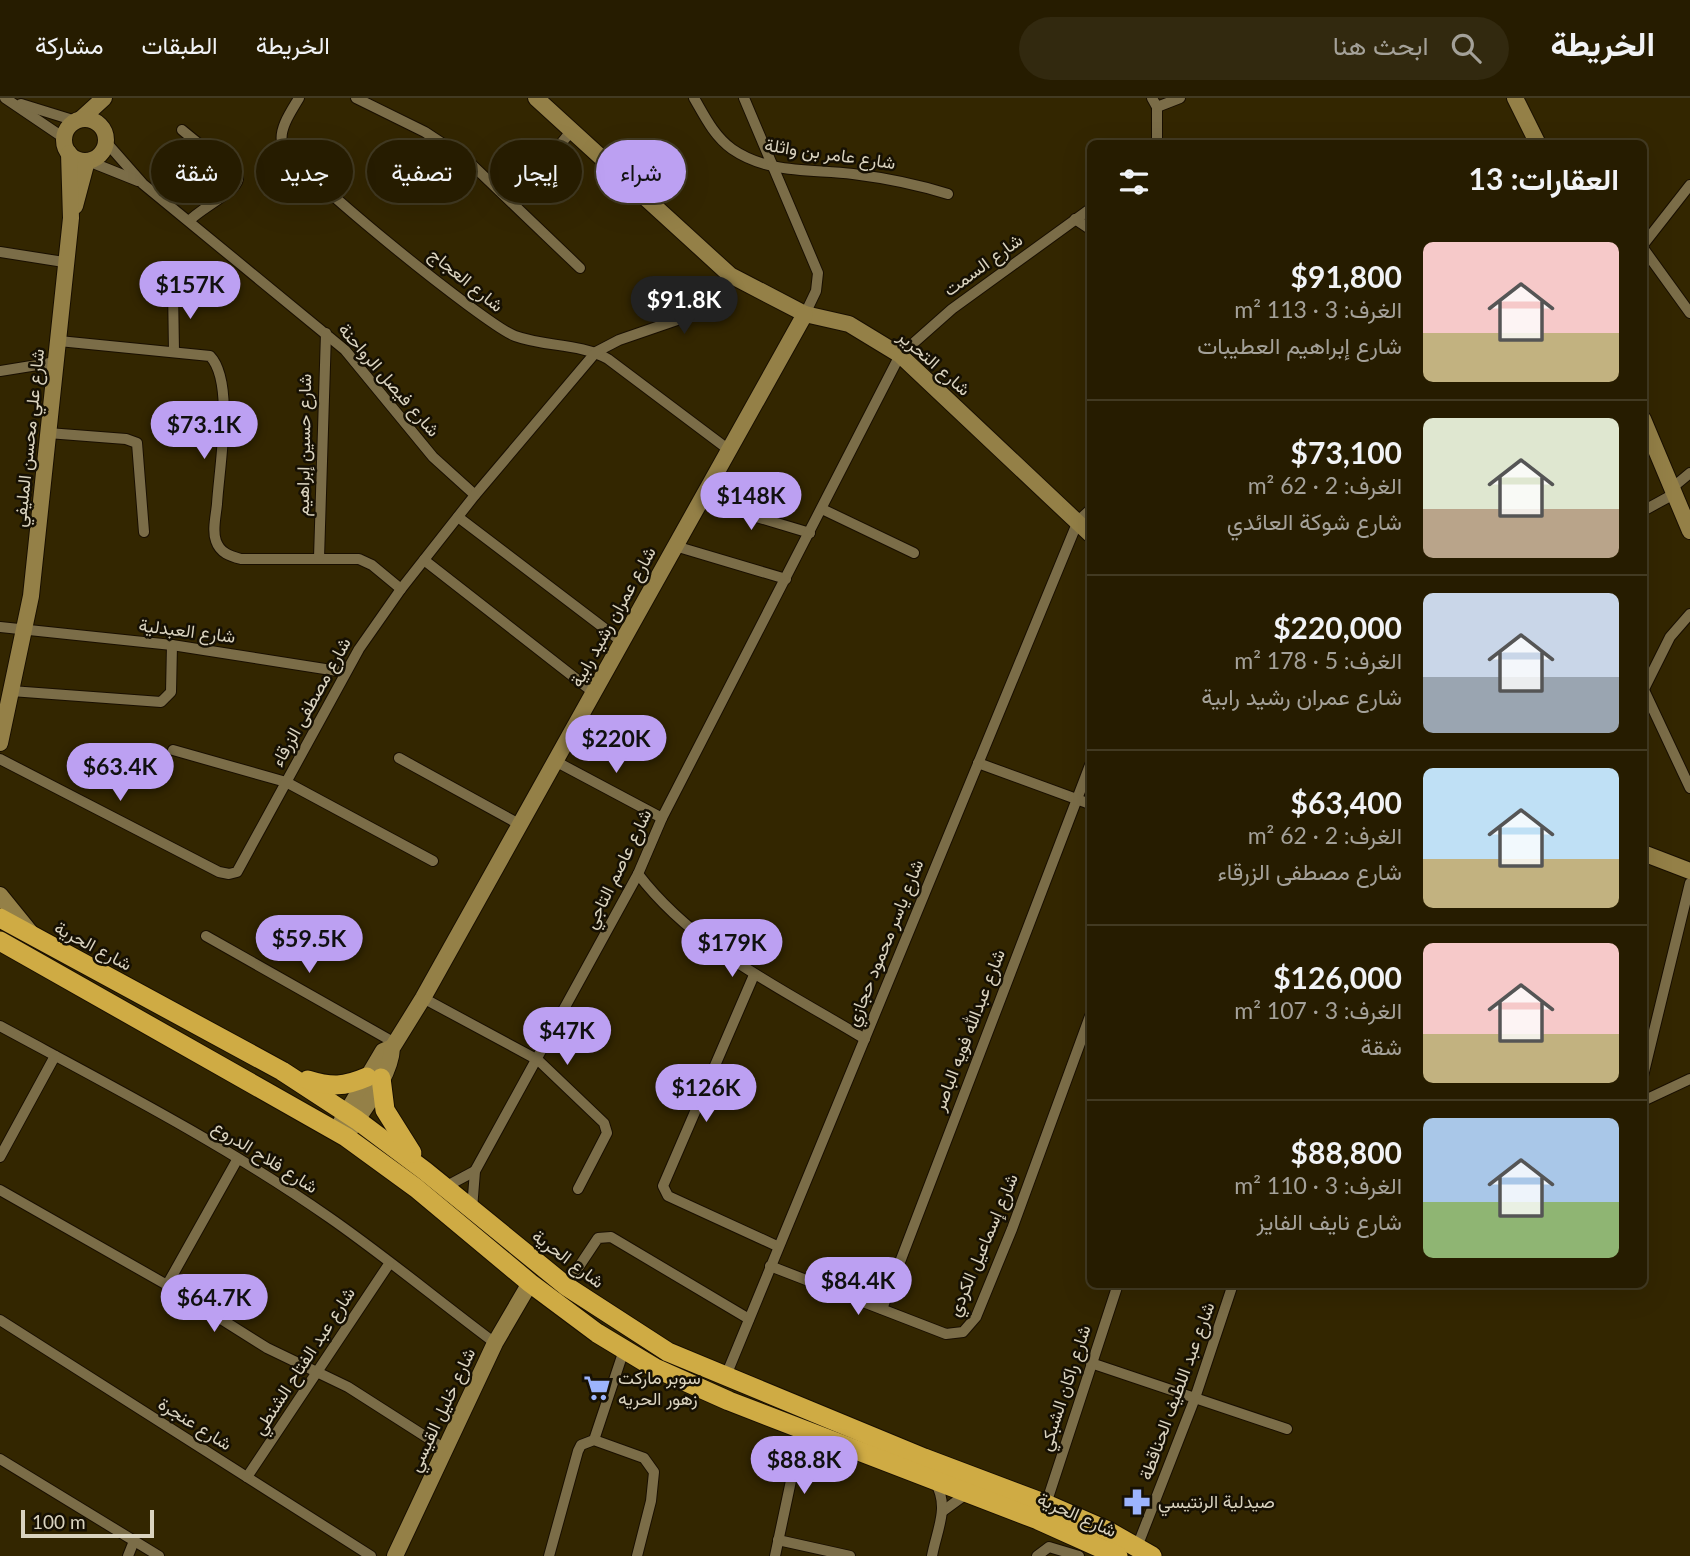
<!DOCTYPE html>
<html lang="ar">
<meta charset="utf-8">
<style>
body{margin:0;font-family:Lato,Vazirmatn,sans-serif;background:#32290f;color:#f1f3f6;direction:rtl;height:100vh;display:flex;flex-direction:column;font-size:26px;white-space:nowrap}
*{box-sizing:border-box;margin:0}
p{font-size:23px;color:#a4a199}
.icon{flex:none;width:38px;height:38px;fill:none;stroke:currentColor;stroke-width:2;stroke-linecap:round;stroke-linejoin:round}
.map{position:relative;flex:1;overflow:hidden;direction:ltr}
.sheet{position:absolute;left:1087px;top:42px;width:560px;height:1148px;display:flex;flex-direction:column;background:#261c00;border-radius:10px;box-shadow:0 7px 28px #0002,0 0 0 2px #423a22;direction:rtl}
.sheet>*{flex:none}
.top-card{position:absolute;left:21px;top:42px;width:665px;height:63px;direction:rtl;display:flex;gap:14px}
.scale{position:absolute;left:21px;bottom:18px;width:133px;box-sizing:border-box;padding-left:7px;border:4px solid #dad3bf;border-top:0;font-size:19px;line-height:24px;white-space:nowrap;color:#dad3bf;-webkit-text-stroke:5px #161003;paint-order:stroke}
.price{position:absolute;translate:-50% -60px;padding:0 16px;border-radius:24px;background:#bca0f2;color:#111;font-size:23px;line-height:46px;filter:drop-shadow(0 2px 4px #0008)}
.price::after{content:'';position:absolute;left:50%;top:42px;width:21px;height:16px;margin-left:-10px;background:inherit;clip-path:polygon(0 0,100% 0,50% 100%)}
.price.selected{background:#222;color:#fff}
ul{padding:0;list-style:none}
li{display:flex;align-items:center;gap:21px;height:175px;padding:0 28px}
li+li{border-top:2px solid #423a22}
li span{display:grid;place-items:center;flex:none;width:196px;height:140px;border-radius:10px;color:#555}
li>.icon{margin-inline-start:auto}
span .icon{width:84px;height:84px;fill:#fffc;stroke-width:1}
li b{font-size:30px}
h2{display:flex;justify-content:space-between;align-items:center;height:84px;padding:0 28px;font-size:30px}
.pill{padding:0 24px;border-radius:32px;background:#261c00;box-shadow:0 7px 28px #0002,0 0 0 2px #423a22;font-size:24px;line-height:63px}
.pill.selected{background:#bca0f2;color:#111}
header{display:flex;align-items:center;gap:42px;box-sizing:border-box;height:98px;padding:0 35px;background:#261c00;border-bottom:2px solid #423a22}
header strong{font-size:33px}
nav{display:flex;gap:38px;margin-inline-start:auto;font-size:24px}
.search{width:490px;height:63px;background:#32290f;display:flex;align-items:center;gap:18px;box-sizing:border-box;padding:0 24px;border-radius:38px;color:#a4a199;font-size:26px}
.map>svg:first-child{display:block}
</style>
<header>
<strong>الخريطة</strong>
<div class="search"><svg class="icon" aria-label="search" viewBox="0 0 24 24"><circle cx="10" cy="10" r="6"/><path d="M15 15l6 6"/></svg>ابحث هنا</div>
<nav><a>الخريطة</a><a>الطبقات</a><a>مشاركة</a></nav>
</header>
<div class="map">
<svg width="1690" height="1458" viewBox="0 0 1690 1458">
<rect width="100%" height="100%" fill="#332600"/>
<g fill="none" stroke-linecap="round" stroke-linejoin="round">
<!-- street casing -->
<g stroke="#190f00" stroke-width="12">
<g id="street">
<polyline points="5,0 64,40"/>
<path d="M299,0C292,12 279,30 282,44C287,67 487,228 515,238C545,249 580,245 608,261L729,352"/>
<polyline points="356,0 425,34 466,61 580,170"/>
<path d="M694,0C705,19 714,38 732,51C768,76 812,71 853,76C885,80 916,86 948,96"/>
<polyline points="744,0 818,175 816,193 805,216"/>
<polyline points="1152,0 1157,9 1157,46"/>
<polyline points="21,6 76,23"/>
<polyline points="1157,9 1180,0"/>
<path d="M182,32L237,77L238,81C236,94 201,110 189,123"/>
<polyline points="106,44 143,86 345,252 433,359 475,397"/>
<polyline points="88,63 138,83"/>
<polyline points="513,105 572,32"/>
<polyline points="1075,121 1090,131"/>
<polyline points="1643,147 1690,87"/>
<polyline points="1643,150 1690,215"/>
<polyline points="0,154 64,164"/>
<polyline points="173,191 174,254"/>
<path d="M59,243L210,258C235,284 219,370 217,406C216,417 212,433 216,443C220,455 230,458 241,461H359L372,467L401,491"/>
<polyline points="0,273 56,264"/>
<polyline points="48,335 126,341 137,345 144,434"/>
<polyline points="1672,390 1690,375"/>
<polyline points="700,402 810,435"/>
<polyline points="822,411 914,455"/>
<polyline points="1643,413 1674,396"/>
<polyline points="458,419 621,543"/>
<polyline points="675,448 786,481"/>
<polyline points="319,460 326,235"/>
<polyline points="424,462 593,594"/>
<polyline points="0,529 172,547 344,574"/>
<polyline points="1644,592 1690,690"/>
<polyline points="11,593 161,604 171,594 172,547"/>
<polyline points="1643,593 1670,539 1690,516"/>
<polyline points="173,652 286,684 433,763"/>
<polyline points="399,660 519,726"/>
<polyline points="0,661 219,774 229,776 237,774 359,551 401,491 475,397 596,254 619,242 709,211 730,177"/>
<polyline points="555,663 662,720"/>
<polyline points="978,665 1090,706"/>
<path d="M638,776C696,852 785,892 865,941"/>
<polyline points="206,838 395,945"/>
<polyline points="754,877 663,1088 668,1098 777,1148"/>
<polyline points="423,900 538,962 604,1025 607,1035 578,1091"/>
<path d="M0,928C111,988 226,1047 330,1120C386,1159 440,1204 495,1245"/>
<polyline points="1643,978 1690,785"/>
<polyline points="1643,1003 1690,981"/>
<polyline points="0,1059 55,958"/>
<polyline points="445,1089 475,1073"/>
<polyline points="0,1092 167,1187 267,1250 348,1289 445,1351"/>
<polyline points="472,1111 475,1073 638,776 662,720 900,257 952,211 1090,111"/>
<polyline points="770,1168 946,1236 963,1234 976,1219 1012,1131 1090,918"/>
<polyline points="167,1187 237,1062"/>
<polyline points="566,1188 598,1140 611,1139 749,1221"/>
<polyline points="882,1211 1090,667"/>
<polyline points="0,1222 371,1458"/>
<polyline points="1091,1265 1287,1331"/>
<polyline points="725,1280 1078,423 1090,412"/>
<polyline points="594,1342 624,1252"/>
<polyline points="0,1361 159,1458"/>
<polyline points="247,1379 389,1166"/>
<polyline points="1046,1406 1118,1186"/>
<polyline points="943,1413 969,1394"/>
<polyline points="778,1442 850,1458"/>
<polyline points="1137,1449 1195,1300 1233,1186"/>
<polyline points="128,1458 134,1443"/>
<polyline points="549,1458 578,1353 581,1347 594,1342 644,1360 654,1374 651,1403 637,1458"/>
<polyline points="775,1458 802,1331"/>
<path d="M932,1458C937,1431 950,1409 935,1384"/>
<polyline points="1037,1458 1049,1449 1079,1458"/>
</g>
</g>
<!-- secondary casing -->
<g stroke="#190f00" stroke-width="18">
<g id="secondary">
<polyline points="536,0 730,177 805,216 849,226 900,257 1090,436"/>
<polyline points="1515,0 1538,46"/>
<polyline points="81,21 104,0"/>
<circle cx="85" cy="42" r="21"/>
<polyline points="75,108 87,63"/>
<polyline points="1643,321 1690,433"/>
<polyline points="0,645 31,498 71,120 69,55"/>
<polyline points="1643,755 1690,773"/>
<polyline points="0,797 30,834"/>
<polyline points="341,1024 383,953 390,950"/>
<path d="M350,1032C365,1009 391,977 392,950L423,900L805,216"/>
<polyline points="395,1458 495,1245 530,1185"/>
</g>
</g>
<!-- highway casing -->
<g stroke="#190f00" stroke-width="21">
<g id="highway">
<polyline points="0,820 282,973 357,1022 425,1073 566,1188 668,1254 924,1360 1046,1406 1108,1433 1152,1458"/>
<polyline points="0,843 346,1039 416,1090 530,1185 597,1235 655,1270 729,1303 1038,1422 1118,1458"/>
<polyline points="381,980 385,1012 412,1055"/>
<path d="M308,982C331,989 344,989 367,979"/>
</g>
</g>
<!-- street -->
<use href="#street" stroke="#7b6d48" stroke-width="10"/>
<!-- secondary -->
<use href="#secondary" stroke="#948047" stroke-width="16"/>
<!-- highway -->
<use href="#highway" stroke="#cfab44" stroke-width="19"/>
</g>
<!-- icons -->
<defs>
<g id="supermarket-bare" transform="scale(2.1)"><path d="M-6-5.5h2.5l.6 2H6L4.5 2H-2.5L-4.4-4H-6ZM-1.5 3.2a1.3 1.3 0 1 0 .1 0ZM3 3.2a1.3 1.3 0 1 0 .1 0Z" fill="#9cb4fd" stroke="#161003" stroke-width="2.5" paint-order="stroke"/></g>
<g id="pharmacy-bare" transform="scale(2.1)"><path d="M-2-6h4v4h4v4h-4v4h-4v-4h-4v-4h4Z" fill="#9cb4fd" stroke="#161003" stroke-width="2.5" paint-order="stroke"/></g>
</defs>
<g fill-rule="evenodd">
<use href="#supermarket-bare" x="597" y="1290"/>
<use href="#pharmacy-bare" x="1137" y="1404"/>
</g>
<g text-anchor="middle" stroke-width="5" stroke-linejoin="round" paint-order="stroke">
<!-- street labels -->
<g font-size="18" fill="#dad3bf" stroke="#161003">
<text transform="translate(830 56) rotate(8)" y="6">شارع عامر بن واثلة</text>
<text transform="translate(983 167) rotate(-36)" y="6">شارع السمت</text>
<text transform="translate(466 182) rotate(39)" y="6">شارع العجاج</text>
<text transform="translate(934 265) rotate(41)" y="6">شارع التحرير</text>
<text transform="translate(389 282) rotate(49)" y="6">شارع فيصل الرواحنة</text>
<text transform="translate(29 340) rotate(-84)" y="6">شارع علي محسن المليفي</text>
<text transform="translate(304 347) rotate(-89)" y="6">شارع حسين إبراهيم</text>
<text transform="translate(613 519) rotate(-61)" y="6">شارع عمران رشيد رابية</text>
<text transform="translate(187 533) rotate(7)" y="6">شارع العبدلية</text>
<text transform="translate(311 604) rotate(-61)" y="6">شارع مصطفى الزرقاء</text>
<text transform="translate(618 771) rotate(-64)" y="6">شارع عاصم التاجي</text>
<text transform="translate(885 845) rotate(-68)" y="6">شارع ياسر محمود حجازي</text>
<text transform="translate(93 848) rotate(28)" y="6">شارع الحرية</text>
<text transform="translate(969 932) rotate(-69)" y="6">شارع عبدالله فويه الباصر</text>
<text transform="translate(265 1059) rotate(32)" y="6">شارع فلاح الدروع</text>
<text transform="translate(983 1147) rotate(-67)" y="6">شارع إسماعيل الكردي</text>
<text transform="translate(568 1161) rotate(37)" y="6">شارع الحرية</text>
<text transform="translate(304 1263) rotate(-57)" y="6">شارع عبد الفتاح الشنطي</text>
<text transform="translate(1065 1290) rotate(-72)" y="6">شارع راكان الشبكي</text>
<text transform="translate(1177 1293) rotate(-70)" y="6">شارع عبد اللطيف الحناقطة</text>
<text transform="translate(442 1312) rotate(-65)" y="6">شارع خليل القيسي</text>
<text transform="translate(195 1326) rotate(32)" y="6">شارع عنجرة</text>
<text transform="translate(1077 1417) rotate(24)" y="6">شارع الحرية</text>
</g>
<!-- poi labels -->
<g font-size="18" fill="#dad3bf" stroke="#161003" text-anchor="start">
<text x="618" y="1286">سوبر ماركت<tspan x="618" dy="21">زهور الحريه</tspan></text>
<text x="1158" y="1410">صيدلية الرنتيسي</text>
</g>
</g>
</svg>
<div class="scale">100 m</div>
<b class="price" style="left:190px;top:223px">$157K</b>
<b class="price selected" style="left:684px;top:238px">$91.8K</b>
<b class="price" style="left:204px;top:363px">$73.1K</b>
<b class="price" style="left:751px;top:434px">$148K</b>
<b class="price" style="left:616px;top:677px">$220K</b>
<b class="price" style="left:120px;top:705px">$63.4K</b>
<b class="price" style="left:309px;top:877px">$59.5K</b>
<b class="price" style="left:732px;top:881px">$179K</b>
<b class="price" style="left:567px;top:969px">$47K</b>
<b class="price" style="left:706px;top:1026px">$126K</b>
<b class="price" style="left:858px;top:1219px">$84.4K</b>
<b class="price" style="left:214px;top:1236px">$64.7K</b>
<b class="price" style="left:804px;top:1398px">$88.8K</b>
<div class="top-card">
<a class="pill selected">شراء</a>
<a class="pill">إيجار</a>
<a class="pill">تصفية</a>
<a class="pill">جديد</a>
<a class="pill">شقة</a>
</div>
<section class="sheet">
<h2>العقارات: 13<svg class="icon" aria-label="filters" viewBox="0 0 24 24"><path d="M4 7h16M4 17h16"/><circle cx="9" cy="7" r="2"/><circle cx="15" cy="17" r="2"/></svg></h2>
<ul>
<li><span style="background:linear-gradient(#f6c9c9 65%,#c2b280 0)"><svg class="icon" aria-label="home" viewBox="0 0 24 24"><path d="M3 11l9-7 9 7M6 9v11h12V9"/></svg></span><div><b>$91,800</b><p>الغرف: 3 · 113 m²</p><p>شارع إبراهيم العطيبات</p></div></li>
<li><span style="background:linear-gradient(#dfe7d0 65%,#b9a48a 0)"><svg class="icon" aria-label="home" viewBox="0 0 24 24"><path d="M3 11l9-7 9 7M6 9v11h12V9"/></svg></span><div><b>$73,100</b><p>الغرف: 2 · 62 m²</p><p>شارع شوكة العائدي</p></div></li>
<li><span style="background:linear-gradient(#c9d6e8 60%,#9aa5b1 0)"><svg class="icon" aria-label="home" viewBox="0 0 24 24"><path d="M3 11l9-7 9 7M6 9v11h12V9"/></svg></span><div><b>$220,000</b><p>الغرف: 5 · 178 m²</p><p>شارع عمران رشيد رابية</p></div></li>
<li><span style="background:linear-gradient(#bfe0f5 65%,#c2b280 0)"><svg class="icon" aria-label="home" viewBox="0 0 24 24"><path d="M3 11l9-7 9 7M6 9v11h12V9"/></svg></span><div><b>$63,400</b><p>الغرف: 2 · 62 m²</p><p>شارع مصطفى الزرقاء</p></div></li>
<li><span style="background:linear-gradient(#f6c9c9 65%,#c2b280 0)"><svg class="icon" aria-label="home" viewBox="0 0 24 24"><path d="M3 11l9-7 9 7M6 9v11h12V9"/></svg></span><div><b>$126,000</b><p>الغرف: 3 · 107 m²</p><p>شقة</p></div></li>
<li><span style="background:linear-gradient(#a9c7e8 60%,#8fb573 0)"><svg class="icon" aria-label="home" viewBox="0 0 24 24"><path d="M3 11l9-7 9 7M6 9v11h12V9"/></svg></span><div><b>$88,800</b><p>الغرف: 3 · 110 m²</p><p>شارع نايف الفايز</p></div></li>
</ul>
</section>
</div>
